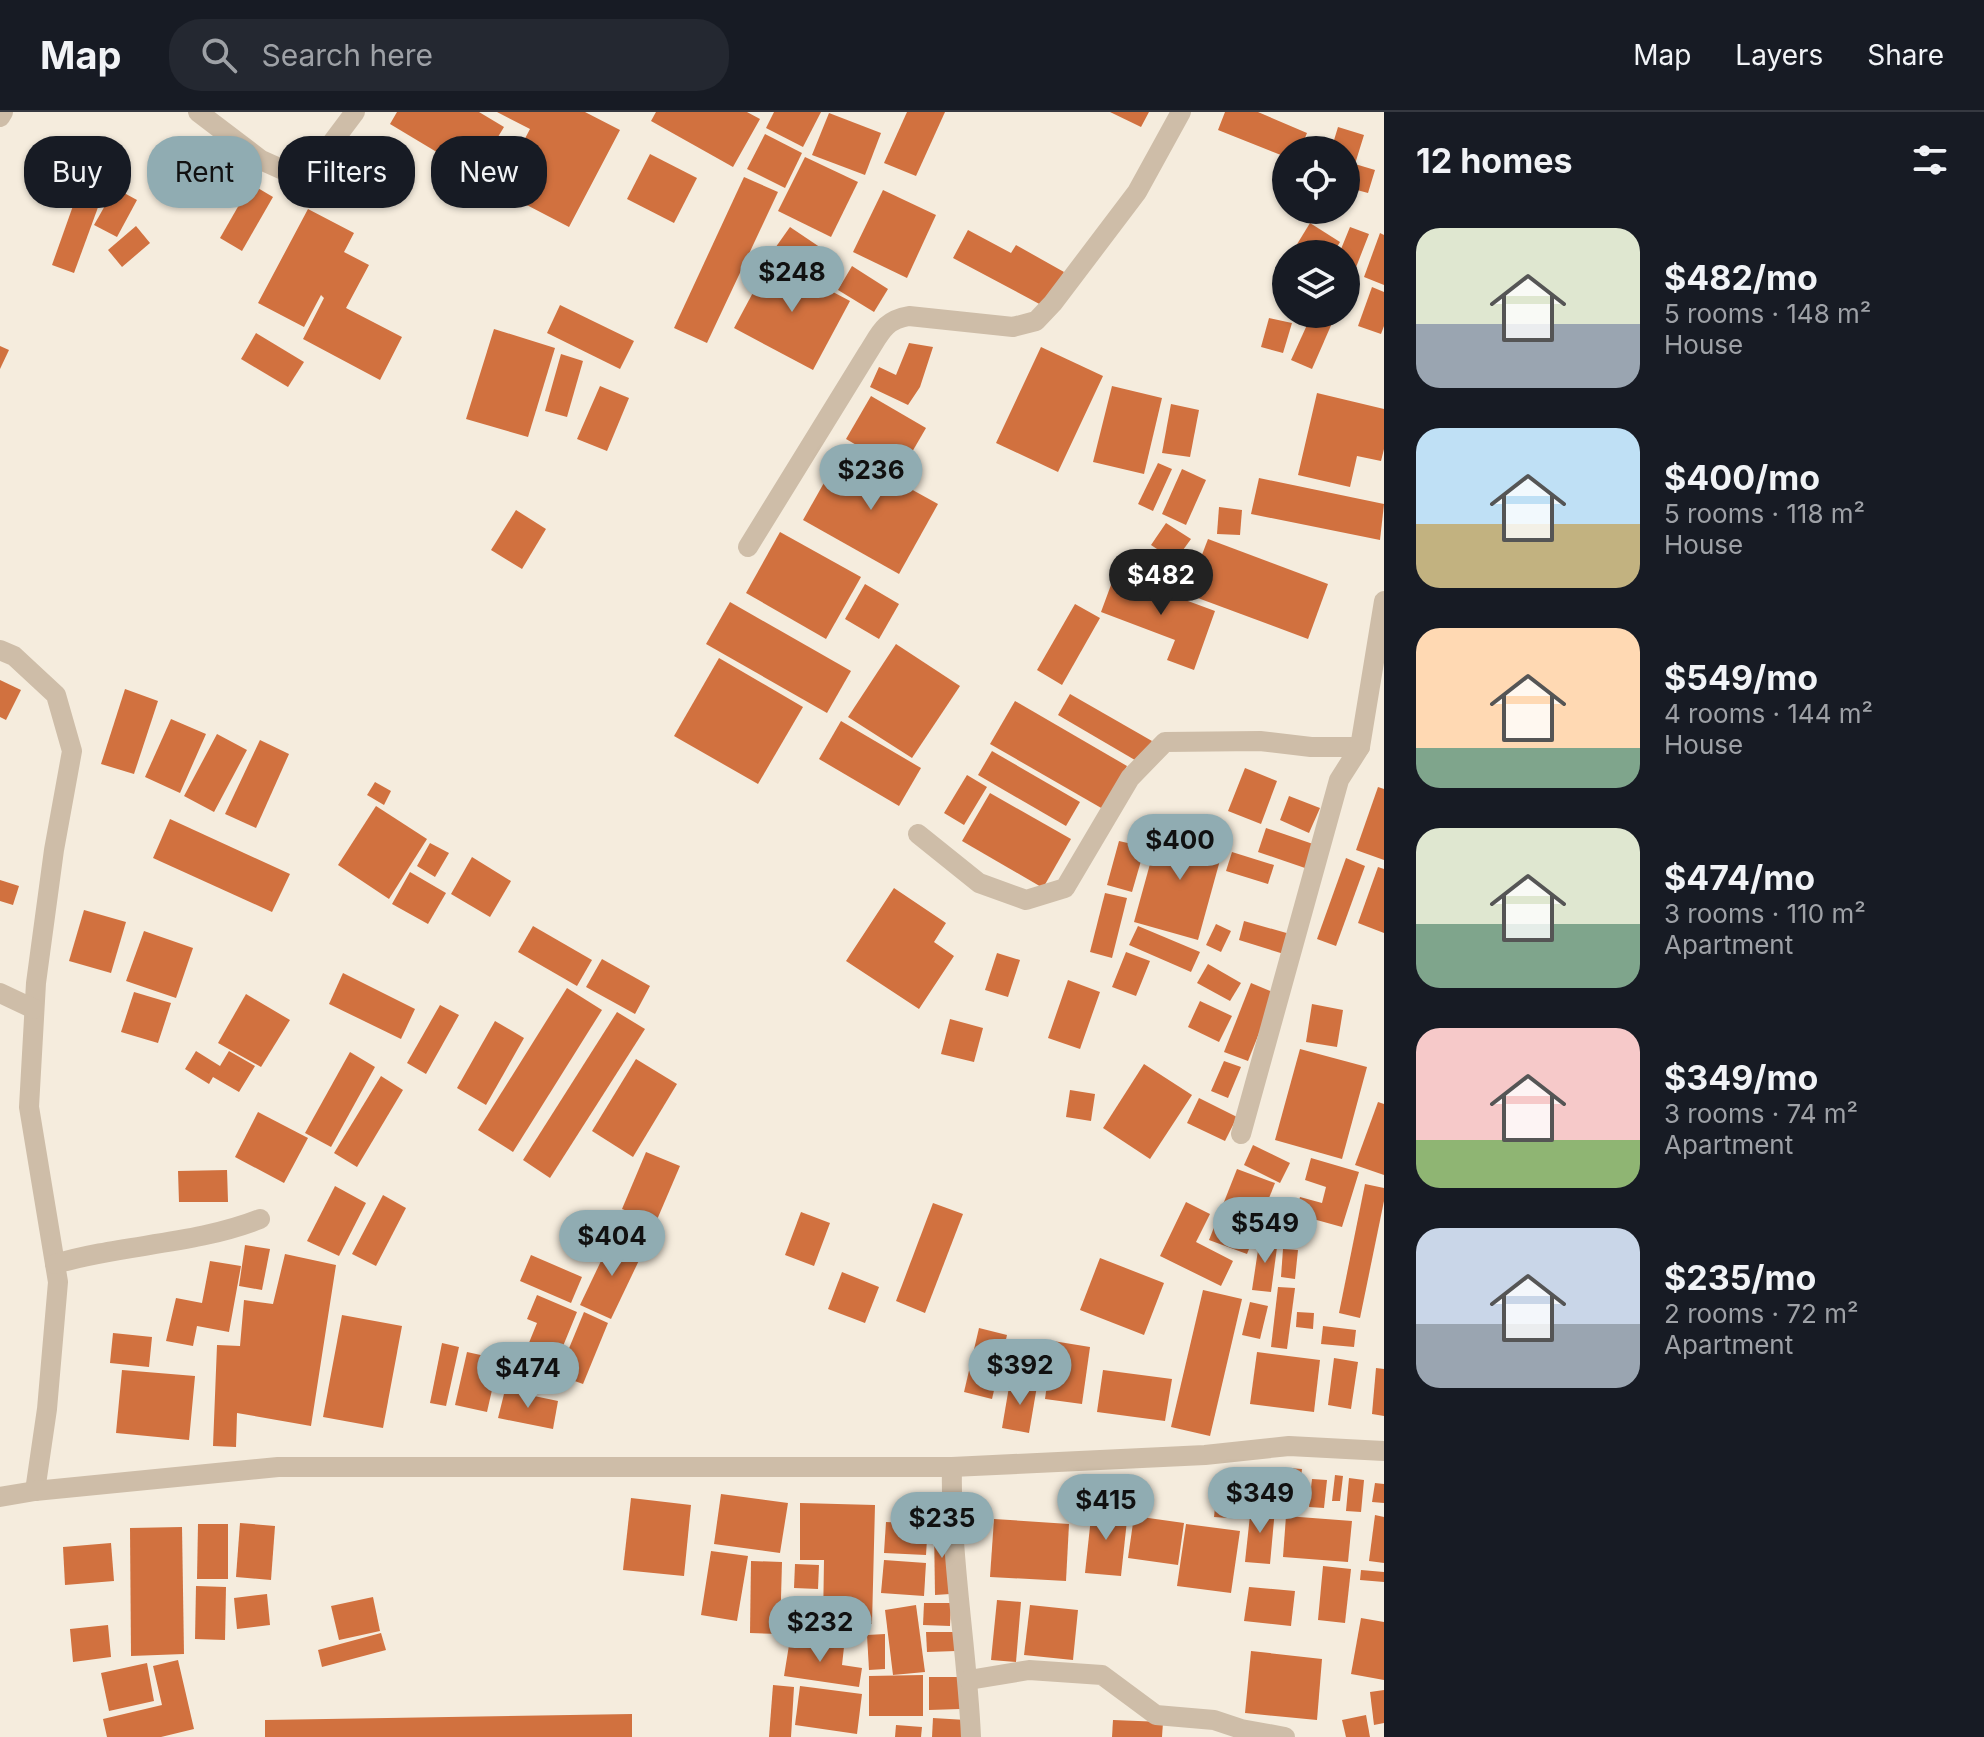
<!DOCTYPE html>
<meta charset="utf-8">
<style>
body{margin:0;font-family:Inter,sans-serif;background:#242831;color:#f1f3f6;height:100vh;display:flex;flex-direction:column;font-size:30px;white-space:nowrap}
*{box-sizing:border-box;margin:0}
p{font-size:26px;color:#9ea1a6}
.icon{flex:none;width:44px;height:44px;fill:none;stroke:currentColor;stroke-width:2;stroke-linecap:round;stroke-linejoin:round}
.map{position:relative;flex:1;overflow:hidden}
.sheet{display:flex;flex-direction:column;background:#171b24;width:600px}
.sheet>*{flex:none}
.top-card{position:absolute;left:24px;top:24px;width:760px;height:72px;display:flex;gap:16px}
.tools{position:absolute;left:1272px;top:24px;display:grid;gap:16px}
.tools a{display:grid;place-items:center;width:88px;height:88px;border-radius:50%;background:#171b24;box-shadow:0 2px 6px #0004;font-size:40px}
.price{position:absolute;translate:-50% -68px;padding:0 18px;border-radius:28px;background:#90acb2;color:#111;font-size:26px;line-height:52px;filter:drop-shadow(0 2px 4px #0008)}
.price::after{content:'';position:absolute;left:50%;top:48px;width:24px;height:18px;margin-left:-12px;background:inherit;clip-path:polygon(0 0,100% 0,50% 100%)}
.price.active{background:#222;color:#fff}
ul{padding:0;list-style:none}
li{display:flex;align-items:center;gap:24px;height:200px;padding:0 32px}
li span{display:grid;place-items:center;flex:none;width:224px;height:160px;border-radius:24px;color:#555}
li>.icon{margin-inline-start:auto}
span .icon{width:96px;height:96px;fill:#fffc;stroke-width:1}
li b{font-size:34px}
h2{display:flex;justify-content:space-between;align-items:center;height:96px;padding:0 32px;font-size:34px}
.tag{padding:0 28px;border-radius:32px;background:#171b24;box-shadow:0 2px 6px #0004;font-size:28px;line-height:72px}
.tag.active{background:#90acb2;color:#111}
header{display:flex;align-items:center;gap:48px;box-sizing:border-box;height:112px;padding:0 40px;background:#171b24;border-bottom:2px solid #363941}
header strong{font-size:38px}
nav{display:flex;gap:44px;margin-inline-start:auto;font-size:28px}
.search{width:560px;height:72px;background:#242831;display:flex;align-items:center;gap:20px;box-sizing:border-box;padding:0 28px;border-radius:32px;color:#9ea1a6;font-size:30px}
main{display:flex;flex:1;min-height:0}
.map>svg:first-child{display:block}
</style>
<header>
<strong>Map</strong>
<div class="search"><svg class="icon" aria-label="search" viewBox="0 0 24 24"><circle cx="10" cy="10" r="6"/><path d="M15 15l6 6"/></svg>Search here</div>
<nav><a>Map</a><a>Layers</a><a>Share</a></nav>
</header>
<main>
<div class="map">
<svg width="1384" height="1625" viewBox="0 0 1384 1625">
<rect width="100%" height="100%" fill="#f5ecdd"/>
<!-- building -->
<g fill="#d1713f">
<polygon points="397,0 479,0 504,15 475,63 390,12"/>
<polygon points="497,0 585,0 620,18 569,115 498,78 530,17"/>
<polygon points="656,0 747,0 760,7 733,55 651,9"/>
<polygon points="774,0 821,0 803,35 766,16"/>
<polygon points="907,0 945,0 916,64 884,51"/>
<polygon points="1110,0 1149,0 1141,15"/>
<polygon points="1225,0 1258,0 1307,21 1300,38 1286,38 1286,45 1218,18"/>
<polygon points="829,1 881,21 865,63 812,43"/>
<polygon points="1338,15 1364,23 1355,52 1375,58 1368,81 1346,75 1346,38 1331,38"/>
<polygon points="765,22 802,41 785,76 747,57"/>
<polygon points="182,26 221,49 198,89 158,65"/>
<polygon points="650,42 697,66 674,111 627,87"/>
<polygon points="43,45 70,56 57,88 30,76"/>
<polygon points="805,45 858,70 831,125 778,99"/>
<polygon points="85,60 108,68 74,161 52,153"/>
<polygon points="744,65 778,80 707,231 674,216"/>
<polygon points="251,72 273,85 242,139 220,126"/>
<polygon points="115,76 137,88 117,125 94,113"/>
<polygon points="883,78 936,103 907,166 853,140"/>
<polygon points="308,97 354,121 344,140 369,153 346,196 402,225 380,268 303,227 324,186 321,183 304,215 258,191"/>
<polygon points="1310,111 1340,130 1333,142 1291,142"/>
<polygon points="136,114 150,131 122,155 108,138"/>
<polygon points="790,115 836,146 820,170 773,139"/>
<polygon points="1350,115 1369,122 1346,181 1346,142 1339,142"/>
<polygon points="968,118 1011,141 1016,133 1064,160 1045,195 953,146"/>
<polygon points="1380,121 1384,123 1384,173 1364,165"/>
<polygon points="771,147 850,189 813,258 734,216"/>
<polygon points="852,154 888,177 874,200 838,178"/>
<polygon points="1372,175 1384,180 1384,214 1381,222 1358,214"/>
<polygon points="560,193 634,229 620,257 547,221"/>
<polygon points="1312,202 1336,202 1312,257 1291,248"/>
<polygon points="1269,206 1292,211 1283,241 1261,235"/>
<polygon points="494,217 555,236 528,325 466,307"/>
<polygon points="256,221 304,250 288,275 241,247"/>
<polygon points="909,231 933,235 920,275 908,293 870,275 879,255 896,263"/>
<polygon points="0,234 9,238 0,257"/>
<polygon points="1041,235 1103,264 1058,360 996,331"/>
<polygon points="561,242 583,249 567,305 545,299"/>
<polygon points="600,274 629,286 607,339 577,327"/>
<polygon points="1112,274 1162,286 1144,362 1093,350"/>
<polygon points="1317,281 1384,297 1384,337 1381,349 1357,344 1350,375 1298,363"/>
<polygon points="871,284 926,316 901,359 846,327"/>
<polygon points="1171,292 1199,298 1190,345 1162,341"/>
<polygon points="842,339 938,392 899,462 803,408"/>
<polygon points="1158,351 1172,357 1153,399 1138,392"/>
<polygon points="1182,357 1206,368 1186,413 1162,402"/>
<polygon points="1259,366 1384,392 1380,428 1251,402"/>
<polygon points="1219,395 1242,398 1240,423 1217,422"/>
<polygon points="516,398 546,417 522,457 491,438"/>
<polygon points="1166,411 1191,427 1175,449 1151,433"/>
<polygon points="780,420 861,465 826,527 746,481"/>
<polygon points="1208,427 1328,472 1308,527 1187,482"/>
<polygon points="1115,462 1215,499 1194,558 1167,548 1175,528 1101,500"/>
<polygon points="865,472 899,492 879,527 845,507"/>
<polygon points="730,490 851,559 827,601 706,532"/>
<polygon points="1075,492 1100,506 1062,573 1037,558"/>
<polygon points="896,532 960,574 912,646 848,605"/>
<polygon points="719,546 803,595 758,672 674,624"/>
<polygon points="0,568 21,578 6,608 0,605"/>
<polygon points="125,577 158,589 134,662 101,652"/>
<polygon points="1070,582 1152,629 1140,651 1058,603"/>
<polygon points="1015,589 1127,654 1103,697 990,632"/>
<polygon points="171,607 206,622 180,681 145,665"/>
<polygon points="841,609 921,656 899,694 819,647"/>
<polygon points="217,622 247,638 214,700 184,684"/>
<polygon points="260,628 289,642 256,716 225,702"/>
<polygon points="992,639 1080,690 1066,714 978,663"/>
<polygon points="1245,656 1277,669 1261,712 1228,699"/>
<polygon points="967,663 987,675 964,713 944,701"/>
<polygon points="375,670 391,679 384,693 367,683"/>
<polygon points="1378,675 1384,677 1384,748 1356,738"/>
<polygon points="990,681 1071,727 1043,776 962,729"/>
<polygon points="1289,684 1320,696 1309,721 1280,708"/>
<polygon points="376,694 427,727 389,787 338,753"/>
<polygon points="170,707 290,762 272,800 153,746"/>
<polygon points="1161,712 1225,730 1198,828 1134,810"/>
<polygon points="1266,716 1313,732 1305,756 1258,740"/>
<polygon points="1119,729 1145,735 1132,780 1107,773"/>
<polygon points="430,731 449,741 435,765 417,754"/>
<polygon points="1232,740 1274,753 1268,772 1226,759"/>
<polygon points="472,745 511,769 490,805 451,782"/>
<polygon points="1346,746 1365,754 1336,834 1317,827"/>
<polygon points="1378,755 1384,757 1384,821 1358,811"/>
<polygon points="410,760 446,781 428,812 392,792"/>
<polygon points="0,768 19,774 13,793 0,789"/>
<polygon points="894,776 946,811 934,830 954,844 919,897 846,849"/>
<polygon points="1105,781 1127,786 1112,846 1090,840"/>
<polygon points="84,798 126,810 111,861 69,849"/>
<polygon points="1244,809 1290,822 1284,842 1239,828"/>
<polygon points="1216,812 1231,819 1221,840 1206,833"/>
<polygon points="533,814 592,848 577,874 518,840"/>
<polygon points="1138,814 1200,840 1191,860 1129,833"/>
<polygon points="144,819 193,836 176,886 126,869"/>
<polygon points="1126,840 1150,849 1136,884 1112,875"/>
<polygon points="997,841 1020,848 1008,885 985,878"/>
<polygon points="602,847 650,874 635,902 586,875"/>
<polygon points="1208,852 1241,871 1230,889 1197,871"/>
<polygon points="343,861 415,897 401,927 329,892"/>
<polygon points="1068,868 1100,880 1080,937 1048,926"/>
<polygon points="1251,871 1275,881 1248,949 1224,940"/>
<polygon points="567,876 602,898 513,1040 478,1018"/>
<polygon points="134,880 171,891 158,931 121,920"/>
<polygon points="246,882 290,908 261,955 218,931"/>
<polygon points="1200,889 1232,904 1219,930 1188,915"/>
<polygon points="1312,892 1343,898 1337,935 1306,930"/>
<polygon points="440,893 459,903 426,962 407,951"/>
<polygon points="617,900 645,917 550,1066 523,1048"/>
<polygon points="950,907 983,916 974,950 941,942"/>
<polygon points="495,909 524,926 486,993 457,976"/>
<polygon points="1300,937 1367,955 1342,1047 1275,1028"/>
<polygon points="196,939 220,954 229,939 255,954 239,980 213,965 209,972 185,957"/>
<polygon points="350,940 375,955 331,1035 305,1021"/>
<polygon points="636,947 677,972 633,1045 592,1019"/>
<polygon points="1224,949 1241,955 1228,986 1211,979"/>
<polygon points="1144,952 1192,983 1150,1047 1103,1016"/>
<polygon points="381,964 403,978 357,1055 334,1041"/>
<polygon points="1070,978 1095,982 1091,1009 1066,1005"/>
<polygon points="1199,986 1237,1005 1225,1029 1187,1011"/>
<polygon points="1378,990 1384,992 1384,1063 1355,1053"/>
<polygon points="258,1000 308,1026 284,1071 235,1045"/>
<polygon points="1253,1033 1290,1051 1280,1071 1244,1053"/>
<polygon points="646,1040 680,1054 656,1110 622,1097"/>
<polygon points="1311,1046 1359,1060 1342,1115 1295,1102 1300,1085 1322,1091 1326,1075 1305,1068"/>
<polygon points="1237,1057 1275,1071 1247,1142 1209,1128"/>
<polygon points="227,1058 228,1090 179,1090 178,1059"/>
<polygon points="1365,1072 1384,1076 1384,1089 1360,1206 1339,1201"/>
<polygon points="335,1074 366,1091 339,1144 307,1129"/>
<polygon points="383,1083 406,1096 376,1154 352,1142"/>
<polygon points="1186,1090 1210,1102 1196,1130 1233,1149 1221,1174 1160,1144"/>
<polygon points="933,1091 963,1102 925,1201 896,1189"/>
<polygon points="801,1100 830,1111 814,1154 785,1143"/>
<polygon points="1285,1109 1303,1109 1303,1122 1285,1121"/>
<polygon points="1260,1125 1278,1128 1271,1180 1252,1178"/>
<polygon points="612,1126 643,1140 611,1207 580,1193"/>
<polygon points="245,1133 270,1137 262,1178 239,1174"/>
<polygon points="1283,1137 1298,1138 1295,1167 1281,1165"/>
<polygon points="285,1142 336,1153 311,1314 237,1301 236,1335 213,1334 217,1233 240,1234 244,1188 273,1192"/>
<polygon points="531,1143 582,1165 571,1191 520,1169"/>
<polygon points="1100,1146 1164,1171 1144,1223 1080,1198"/>
<polygon points="210,1149 241,1154 229,1220 197,1214 193,1234 166,1229 176,1186 202,1191"/>
<polygon points="842,1160 879,1175 865,1211 828,1197"/>
<polygon points="1278,1175 1295,1176 1287,1237 1271,1235"/>
<polygon points="1203,1178 1242,1187 1210,1324 1171,1315"/>
<polygon points="537,1183 577,1200 552,1261 522,1248 537,1211 527,1207"/>
<polygon points="1250,1190 1268,1194 1260,1227 1242,1223"/>
<polygon points="584,1200 608,1211 583,1272 558,1263"/>
<polygon points="1297,1200 1314,1201 1313,1217 1296,1215"/>
<polygon points="342,1203 402,1214 383,1316 323,1305"/>
<polygon points="1323,1214 1356,1218 1354,1235 1321,1232"/>
<polygon points="979,1216 1007,1223 992,1287 964,1280"/>
<polygon points="113,1221 152,1225 149,1255 110,1251"/>
<polygon points="1053,1229 1090,1235 1082,1292 1045,1287"/>
<polygon points="442,1231 459,1235 446,1294 430,1291"/>
<polygon points="467,1240 499,1247 487,1300 455,1293"/>
<polygon points="1257,1240 1320,1248 1314,1300 1250,1292"/>
<polygon points="1334,1246 1358,1250 1351,1297 1328,1293"/>
<polygon points="1376,1256 1384,1257 1384,1304 1372,1302"/>
<polygon points="122,1258 195,1264 189,1328 116,1321"/>
<polygon points="1103,1258 1172,1267 1165,1309 1097,1300"/>
<polygon points="1010,1269 1037,1274 1029,1321 1002,1316"/>
<polygon points="505,1278 558,1289 553,1317 498,1306"/>
<polygon points="1289,1356 1302,1357 1298,1391 1285,1390"/>
<polygon points="1335,1363 1343,1364 1340,1389 1332,1389"/>
<polygon points="1257,1364 1280,1366 1277,1388 1255,1386"/>
<polygon points="1349,1366 1364,1368 1361,1400 1346,1399"/>
<polygon points="1312,1367 1327,1368 1324,1396 1309,1395"/>
<polygon points="1375,1371 1384,1372 1384,1391 1372,1390"/>
<polygon points="721,1382 788,1391 780,1441 714,1432"/>
<polygon points="631,1386 691,1393 684,1464 623,1458"/>
<polygon points="1216,1386 1243,1389 1242,1407 1214,1405"/>
<polygon points="800,1391 875,1393 872,1512 823,1511 824,1448 800,1448"/>
<polygon points="1251,1394 1275,1397 1270,1452 1245,1450"/>
<polygon points="1092,1396 1128,1399 1121,1464 1085,1461"/>
<polygon points="1375,1403 1384,1405 1384,1451 1369,1449"/>
<polygon points="1134,1404 1184,1411 1178,1453 1128,1446"/>
<polygon points="1286,1404 1352,1409 1348,1450 1283,1445"/>
<polygon points="994,1407 1069,1412 1066,1469 990,1465"/>
<polygon points="886,1410 928,1412 926,1443 884,1441"/>
<polygon points="240,1411 275,1414 271,1468 236,1465"/>
<polygon points="198,1412 228,1412 228,1467 197,1467"/>
<polygon points="1186,1412 1240,1419 1231,1481 1177,1474"/>
<polygon points="934,1414 949,1414 950,1482 935,1483"/>
<polygon points="182,1415 184,1542 131,1544 130,1416"/>
<polygon points="111,1431 114,1469 65,1473 63,1435"/>
<polygon points="711,1439 748,1444 737,1509 701,1503"/>
<polygon points="884,1448 926,1451 924,1484 881,1481"/>
<polygon points="751,1449 782,1450 780,1522 750,1521"/>
<polygon points="795,1452 819,1453 818,1477 794,1476"/>
<polygon points="1323,1454 1351,1457 1345,1511 1318,1508"/>
<polygon points="1361,1458 1384,1460 1384,1470 1360,1468"/>
<polygon points="196,1474 226,1475 225,1528 195,1527"/>
<polygon points="1249,1475 1295,1479 1291,1514 1244,1509"/>
<polygon points="267,1482 270,1513 237,1517 234,1486"/>
<polygon points="812,1484 811,1520 793,1520 794,1485"/>
<polygon points="373,1485 380,1519 339,1528 331,1494"/>
<polygon points="997,1488 1021,1490 1016,1550 991,1548"/>
<polygon points="924,1491 951,1491 950,1514 923,1513"/>
<polygon points="916,1493 925,1560 893,1563 885,1498"/>
<polygon points="1030,1493 1078,1498 1073,1548 1024,1543"/>
<polygon points="1361,1506 1384,1510 1384,1568 1351,1562"/>
<polygon points="108,1513 111,1545 73,1550 70,1517"/>
<polygon points="926,1520 955,1520 956,1539 927,1540"/>
<polygon points="381,1521 386,1538 322,1555 318,1538"/>
<polygon points="885,1522 885,1557 869,1558 867,1523"/>
<polygon points="790,1527 844,1535 842,1553 862,1556 859,1575 784,1564"/>
<polygon points="1251,1539 1322,1547 1317,1608 1245,1601"/>
<polygon points="178,1548 194,1617 161,1625 107,1625 103,1607 162,1593 153,1554"/>
<polygon points="147,1551 154,1589 109,1599 101,1561"/>
<polygon points="923,1563 923,1604 869,1604 869,1564"/>
<polygon points="929,1565 960,1565 960,1597 929,1598"/>
<polygon points="773,1573 794,1575 791,1625 769,1625"/>
<polygon points="800,1574 862,1582 857,1622 795,1613"/>
<polygon points="1384,1578 1384,1611 1374,1613 1370,1580"/>
<polygon points="632,1602 632,1625 265,1625 265,1608"/>
<polygon points="1366,1603 1370,1625 1346,1625 1342,1608"/>
<polygon points="933,1606 966,1608 965,1625 932,1625"/>
<polygon points="1113,1608 1163,1610 1162,1625 1112,1625"/>
<polygon points="896,1613 922,1615 921,1625 895,1625"/>
</g>
<g fill="none" stroke-linecap="round" stroke-linejoin="round">
<!-- minor -->
<g stroke="#cebda8" stroke-width="20">
<polyline points="198,0 261,48 290,61 319,48 355,0"/>
<polyline points="0,5 3,0"/>
<path d="M748,435L867,242C880,222 884,208 909,204L1013,215L1036,209L1053,191L1137,80L1181,0"/>
<polyline points="0,538 14,544 56,583 72,639 54,738 36,871 29,995 58,1170 47,1297 35,1379"/>
<polyline points="918,722 979,771 1026,788 1065,776 1130,666 1165,630 1260,629 1311,635 1360,635"/>
<polyline points="0,881 34,897"/>
<polyline points="1241,1022 1339,668 1360,635 1384,489"/>
<path d="M55,1152C122,1132 194,1133 260,1107"/>
<path d="M952,1355C950,1445 967,1535 971,1625"/>
<polyline points="0,1385 35,1379 278,1355 952,1355 1205,1343 1289,1334 1384,1339"/>
<polyline points="969,1568 1029,1558 1102,1563 1156,1603 1214,1608 1241,1617 1285,1625"/>
</g>
</g>
</svg>
<div class="tools">
<a><svg class="icon" aria-label="locate" viewBox="0 0 24 24"><circle cx="12" cy="12" r="6"/><path d="M12 2v4M12 18v4M2 12h4M18 12h4"/></svg></a>
<a><svg class="icon" aria-label="layers" viewBox="0 0 24 24"><path d="M12 4l9 5-9 5-9-5zM3 14l9 5 9-5"/></svg></a>
</div>
<b class="price" style="left:792px;top:202px">$248</b>
<b class="price" style="left:871px;top:400px">$236</b>
<b class="price active" style="left:1161px;top:505px">$482</b>
<b class="price" style="left:1180px;top:770px">$400</b>
<b class="price" style="left:1265px;top:1153px">$549</b>
<b class="price" style="left:612px;top:1166px">$404</b>
<b class="price" style="left:1020px;top:1295px">$392</b>
<b class="price" style="left:528px;top:1298px">$474</b>
<b class="price" style="left:1260px;top:1423px">$349</b>
<b class="price" style="left:1106px;top:1430px">$415</b>
<b class="price" style="left:942px;top:1448px">$235</b>
<b class="price" style="left:820px;top:1552px">$232</b>
<div class="top-card">
<a class="tag">Buy</a>
<a class="tag active">Rent</a>
<a class="tag">Filters</a>
<a class="tag">New</a>
</div>
</div>
<section class="sheet">
<h2>12 homes<svg class="icon" aria-label="filters" viewBox="0 0 24 24"><path d="M4 7h16M4 17h16"/><circle cx="9" cy="7" r="2"/><circle cx="15" cy="17" r="2"/></svg></h2>
<ul>
<li><span style="background:linear-gradient(#dfe7d0 60%,#9aa5b1 0)"><svg class="icon" aria-label="home" viewBox="0 0 24 24"><path d="M3 11l9-7 9 7M6 9v11h12V9"/></svg></span><div><b>$482/mo</b><p>5 rooms · 148 m²</p><p>House</p></div></li>
<li><span style="background:linear-gradient(#bfe0f5 60%,#c2b280 0)"><svg class="icon" aria-label="home" viewBox="0 0 24 24"><path d="M3 11l9-7 9 7M6 9v11h12V9"/></svg></span><div><b>$400/mo</b><p>5 rooms · 118 m²</p><p>House</p></div></li>
<li><span style="background:linear-gradient(#ffd9b3 75%,#7fa58c 0)"><svg class="icon" aria-label="home" viewBox="0 0 24 24"><path d="M3 11l9-7 9 7M6 9v11h12V9"/></svg></span><div><b>$549/mo</b><p>4 rooms · 144 m²</p><p>House</p></div></li>
<li><span style="background:linear-gradient(#dfe7d0 60%,#7fa58c 0)"><svg class="icon" aria-label="home" viewBox="0 0 24 24"><path d="M3 11l9-7 9 7M6 9v11h12V9"/></svg></span><div><b>$474/mo</b><p>3 rooms · 110 m²</p><p>Apartment</p></div></li>
<li><span style="background:linear-gradient(#f6c9c9 70%,#8fb573 0)"><svg class="icon" aria-label="home" viewBox="0 0 24 24"><path d="M3 11l9-7 9 7M6 9v11h12V9"/></svg></span><div><b>$349/mo</b><p>3 rooms · 74 m²</p><p>Apartment</p></div></li>
<li><span style="background:linear-gradient(#c9d6e8 60%,#9aa5b1 0)"><svg class="icon" aria-label="home" viewBox="0 0 24 24"><path d="M3 11l9-7 9 7M6 9v11h12V9"/></svg></span><div><b>$235/mo</b><p>2 rooms · 72 m²</p><p>Apartment</p></div></li>
</ul>
</section>
</main>
